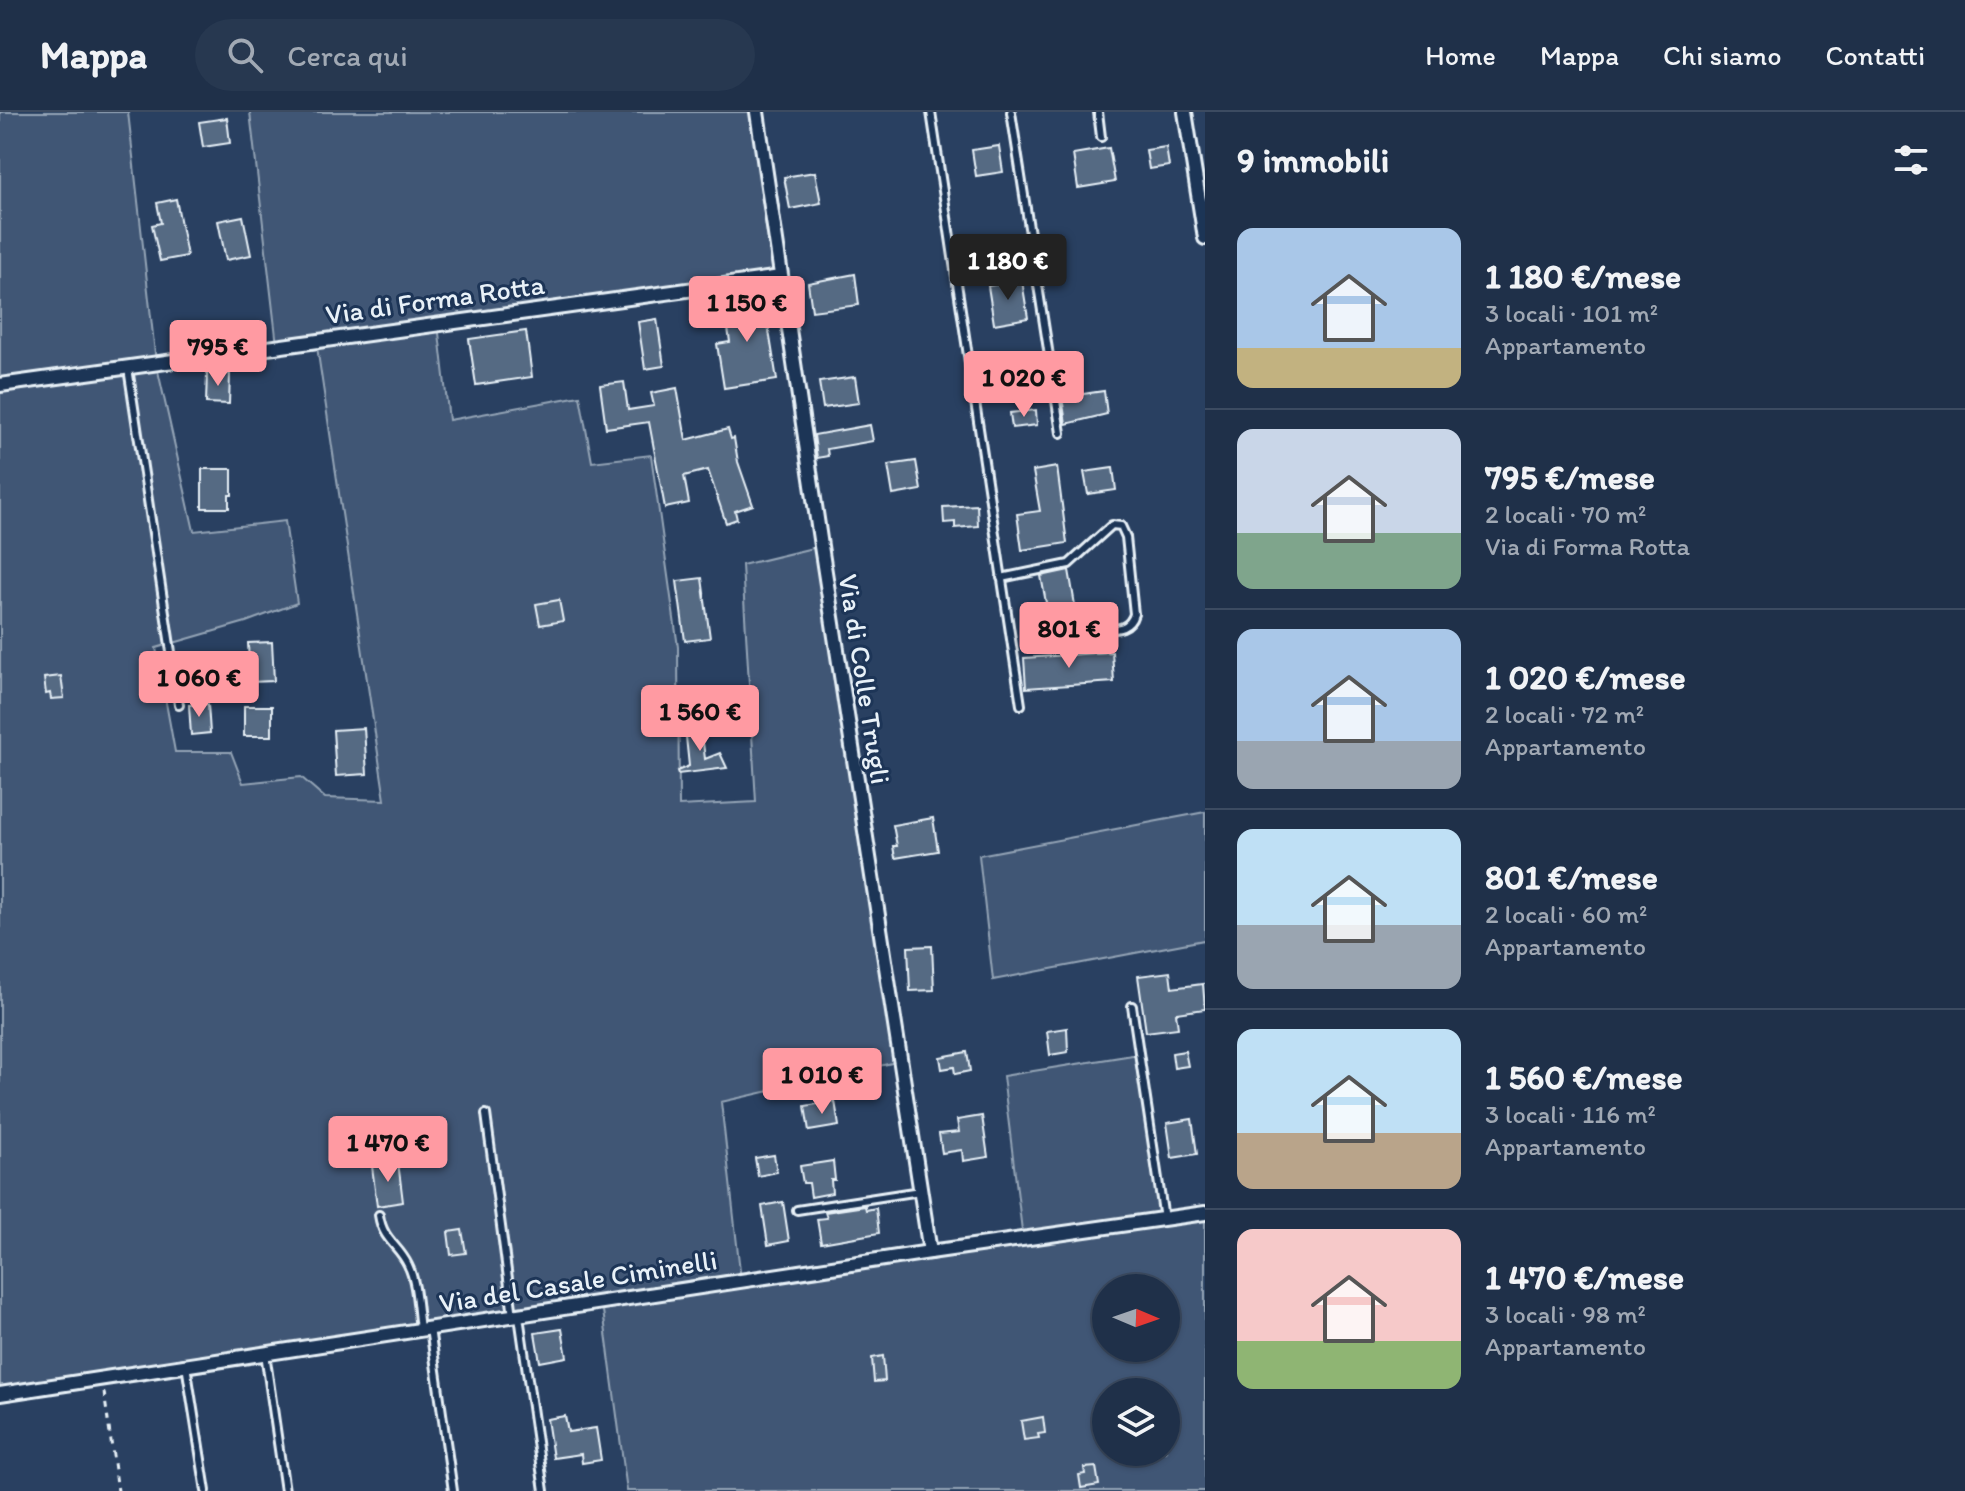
<!DOCTYPE html>
<html lang="it">
<meta charset="utf-8">
<style>
body{margin:0;font-family:Itim,sans-serif;background:#273850;color:#f1f3f6;height:100vh;display:flex;flex-direction:column;font-size:30px;white-space:nowrap}
*{box-sizing:border-box;margin:0}
p{font-size:26px;color:#a1a9b4}
.icon{flex:none;width:44px;height:44px;fill:none;stroke:currentColor;stroke-width:2;stroke-linecap:round;stroke-linejoin:round}
.map{position:relative;flex:1;overflow:hidden}
.panel{display:flex;flex-direction:column;background:#1f3049;width:760px}
.panel>*{flex:none}
.needle{width:52px;rotate:92deg}
.buttons{position:absolute;left:1092px;top:1162px;display:grid;gap:16px}
.buttons a{display:grid;place-items:center;width:88px;height:88px;border-radius:50%;background:#1f3049;box-shadow:0 2px 6px #0004,0 0 0 2px #3c4b61;font-size:40px}
.price{position:absolute;translate:-50% -68px;padding:0 18px;border-radius:8px;background:#ff9aa2;color:#111;font-size:26px;line-height:52px;filter:drop-shadow(0 2px 4px #0008)}
.price::after{content:'';position:absolute;left:50%;top:48px;width:24px;height:18px;margin-left:-12px;background:inherit;clip-path:polygon(0 0,100% 0,50% 100%)}
.price.selected{background:#222;color:#fff}
ul{padding:0;list-style:none}
li{display:flex;align-items:center;gap:24px;height:200px;padding:0 32px}
li+li{border-top:2px solid #3c4b61}
li span{display:grid;place-items:center;flex:none;width:224px;height:160px;border-radius:16px;color:#555}
li>.icon{margin-inline-start:auto}
span .icon{width:96px;height:96px;fill:#fffc;stroke-width:1}
li b{font-size:34px}
h2{display:flex;justify-content:space-between;align-items:center;height:96px;padding:0 32px;font-size:34px}
header{display:flex;align-items:center;gap:48px;box-sizing:border-box;height:112px;padding:0 40px;background:#1f3049;border-bottom:2px solid #3c4b61}
header strong{font-size:38px}
nav{display:flex;gap:44px;margin-inline-start:auto;font-size:28px}
.search{width:560px;height:72px;background:#273850;display:flex;align-items:center;gap:20px;box-sizing:border-box;padding:0 28px;border-radius:44px;color:#a1a9b4;font-size:30px}
main{display:flex;flex:1;min-height:0}
.map>svg:first-child{display:block}
</style>
<header>
<strong>Mappa</strong>
<div class="search"><svg class="icon" aria-label="search" viewBox="0 0 24 24"><circle cx="10" cy="10" r="6"/><path d="M15 15l6 6"/></svg>Cerca qui</div>
<nav><a>Home</a><a>Mappa</a><a>Chi siamo</a><a>Contatti</a></nav>
</header>
<main>
<div class="map">
<svg width="1205" height="1379" viewBox="0 0 1205 1379">
<rect width="100%" height="100%" fill="#294061"/>
<filter id="ink" filterUnits="userSpaceOnUse"><feTurbulence type="fractalNoise" baseFrequency=".0125" numOctaves="2"/><feDisplacementMap in="SourceGraphic" scale="16" xChannelSelector="R" yChannelSelector="G"/><feConvolveMatrix kernelMatrix="1 2 1 2 8 2 1 2 1" color-interpolation-filters="sRGB"/></filter>
<g filter="url(#ink)">
<!-- green -->
<g fill="#415774" stroke="#94a4b6" stroke-width="2" fill-rule="evenodd">
<path d="M0,0H128L156,250L194,419L285,409L297,491L246,510L156,536L175,640H231L243,671L301,665L325,686L385,688L316,228L277,233L250,0H757L781,165L438,212L449,308L580,284L592,350L651,343L678,535L679,694L756,690L742,453L821,434L901,949L721,990L741,1168L1023,1127L1003,964L1139,942L1164,1106L1205,1101V1379H627L602,1191L0,1282ZM1106,1176H1166V1236H1106ZM1106,1280H1166V1340H1106Z"/>
<polygon points="1205,700 1205,831 1204,828 993,868 979,743"/>
</g>
<!-- building -->
<g fill="#556a83" stroke="#e8f1f8" stroke-width="2">
<polygon points="227,6 230,31 203,35 199,10"/>
<polygon points="999,34 1003,60 976,64 972,38"/>
<polygon points="1166,35 1169,54 1149,57 1146,38"/>
<polygon points="1109,36 1115,70 1078,76 1073,42"/>
<polygon points="815,60 821,91 790,97 784,65"/>
<polygon points="176,87 187,144 160,149 152,113 161,111 157,91"/>
<polygon points="243,104 251,143 226,148 218,109"/>
<polygon points="855,162 859,193 812,199 808,171"/>
<polygon points="1022,169 1028,206 994,212 988,174"/>
<polygon points="763,182 777,268 724,276 717,232 730,230 724,189"/>
<polygon points="657,207 664,254 645,257 638,210"/>
<polygon points="526,219 532,265 476,273 469,227"/>
<polygon points="1023,243 1027,266 991,272 987,250"/>
<polygon points="207,261 230,262 229,292 206,291"/>
<polygon points="855,265 859,291 823,296 819,270"/>
<polygon points="624,270 628,298 654,294 651,281 677,276 686,328 728,317 731,327 734,326 738,350 753,393 735,399 737,407 726,411 708,358 684,364 689,391 665,396 649,310 606,316 600,273"/>
<polygon points="1104,279 1107,302 1066,312 1062,285"/>
<polygon points="1036,298 1037,313 1012,316 1010,301"/>
<polygon points="870,313 873,329 827,337 828,344 817,346 814,323"/>
<polygon points="916,349 921,378 893,383 888,353"/>
<polygon points="1057,355 1067,431 1022,438 1017,402 1040,399 1033,359"/>
<polygon points="1113,356 1116,378 1088,382 1084,360"/>
<polygon points="202,357 232,357 232,383 229,383 229,396 202,396"/>
<polygon points="977,393 978,414 955,416 955,410 944,411 943,395"/>
<polygon points="1069,458 1076,499 1057,502 1056,494 1047,496 1041,464"/>
<polygon points="702,466 710,526 685,529 677,469"/>
<polygon points="559,488 563,509 540,513 536,492"/>
<polygon points="272,530 274,569 250,570 248,531"/>
<polygon points="1112,540 1114,570 1026,576 1024,546"/>
<polygon points="61,564 64,586 51,587 50,581 46,582 44,566"/>
<polygon points="208,592 210,621 191,623 189,593"/>
<rect x="244" y="594" width="28" height="30"/>
<polygon points="701,613 705,647 720,641 727,656 678,662 677,659 689,654 685,615"/>
<polygon points="364,616 367,662 336,664 333,618"/>
<polygon points="933,706 938,739 895,746 893,734 897,734 893,713"/>
<polygon points="932,834 934,878 910,879 908,835"/>
<polygon points="1170,860 1172,876 1203,872 1205,897 1176,901 1178,916 1146,920 1138,864"/>
<polygon points="1067,916 1068,940 1050,943 1047,919"/>
<polygon points="1185,939 1188,954 1174,956 1172,941"/>
<polygon points="967,940 970,959 955,962 954,955 942,957 940,945"/>
<polygon points="835,989 839,1014 809,1019 805,994"/>
<polygon points="982,1004 988,1045 963,1049 962,1038 942,1041 939,1022 959,1020 957,1008"/>
<polygon points="1192,1007 1197,1042 1172,1046 1167,1011"/>
<polygon points="774,1043 777,1060 758,1064 755,1046"/>
<polygon points="833,1049 835,1068 831,1068 832,1081 811,1085 809,1071 803,1071 800,1054"/>
<polygon points="398,1050 403,1090 377,1094 372,1054"/>
<polygon points="783,1090 789,1129 768,1133 762,1094"/>
<polygon points="865,1094 866,1098 876,1096 879,1121 821,1131 817,1107 827,1106 825,1100"/>
<polygon points="462,1118 466,1141 451,1143 448,1120"/>
<polygon points="562,1217 567,1245 540,1250 535,1221"/>
<polygon points="883,1244 885,1269 874,1270 872,1246"/>
<polygon points="565,1304 568,1320 596,1316 601,1348 582,1351 581,1342 553,1346 547,1307"/>
<polygon points="1043,1305 1045,1321 1038,1322 1039,1326 1024,1328 1021,1309"/>
<polygon points="1096,1355 1099,1373 1081,1376 1079,1363 1085,1362 1084,1356"/>
</g>
<g fill="none" stroke-linecap="round" stroke-linejoin="round">
<!-- service casing -->
<g stroke="#e8f1f8" stroke-width="12">
<g id="service">
<polyline points="931,0 1021,593"/>
<polyline points="1011,0 1061,321"/>
<polyline points="1098,0 1101,25"/>
<polyline points="128,256 179,593"/>
<path d="M1001,466L1069,452L1112,413L1121,414L1126,425L1134,502C1129,519 1114,517 1099,518"/>
<polyline points="1132,894 1164,1107"/>
<polyline points="486,1002 513,1204"/>
<polyline points="797,1098 920,1079"/>
<path d="M379,1103C383,1129 398,1132 408,1153C417,1171 417,1196 420,1217"/>
<polyline points="519,1204 544,1379"/>
<polyline points="430,1216 453,1379"/>
<polyline points="265,1241 285,1379"/>
<polyline points="186,1253 206,1379"/>
</g>
</g>
<!-- minor casing -->
<g stroke="#e8f1f8" stroke-width="18">
<g id="minor">
<polyline points="757,0 821,434 930,1140"/>
<polyline points="1185,0 1205,126"/>
<polyline points="0,273 781,165"/>
<polyline points="0,1282 930,1140 1205,1101"/>
</g>
</g>
<!-- path -->
<polyline stroke="#e8f1f8" stroke-width="3" stroke-dasharray="6 6" stroke-linecap="butt" points="104,1280 118,1379"/>
<!-- service -->
<use href="#service" stroke="#1d3557" stroke-width="6"/>
<!-- minor -->
<use href="#minor" stroke="#1d3557" stroke-width="12"/>
</g>
</g>
<g text-anchor="middle" stroke-width="6" stroke-linejoin="round" paint-order="stroke">
<!-- street labels -->
<g font-size="28" fill="#e8f1f8" stroke="#1d3557">
<text transform="translate(435 187) rotate(-8)" y="10">Via di Forma Rotta</text>
<text transform="translate(865 567) rotate(81)" y="10">Via di Colle Trugli</text>
<text transform="translate(578 1169) rotate(-9)" y="10">Via del Casale Ciminelli</text>
</g>
</g>
</svg>
<div class="buttons">
<a><svg class="needle" viewBox="-14 -14 28 28"><path d="M0-13l5 13h-10z" fill="#e53935"/><path d="M0 13l5-13h-10z" fill="#a1a9b4"/></svg></a>
<a><svg class="icon" aria-label="layers" viewBox="0 0 24 24"><path d="M12 4l9 5-9 5-9-5zM3 14l9 5 9-5"/></svg></a>
</div>
<b class="price selected" style="left:1008px;top:190px">1 180 €</b>
<b class="price" style="left:747px;top:232px">1 150 €</b>
<b class="price" style="left:218px;top:276px">795 €</b>
<b class="price" style="left:1024px;top:307px">1 020 €</b>
<b class="price" style="left:1069px;top:558px">801 €</b>
<b class="price" style="left:199px;top:607px">1 060 €</b>
<b class="price" style="left:700px;top:641px">1 560 €</b>
<b class="price" style="left:822px;top:1004px">1 010 €</b>
<b class="price" style="left:388px;top:1072px">1 470 €</b>
</div>
<section class="panel">
<h2>9 immobili<svg class="icon" aria-label="filters" viewBox="0 0 24 24"><path d="M4 7h16M4 17h16"/><circle cx="9" cy="7" r="2"/><circle cx="15" cy="17" r="2"/></svg></h2>
<ul>
<li><span style="background:linear-gradient(#a9c7e8 75%,#c2b280 0)"><svg class="icon" aria-label="home" viewBox="0 0 24 24"><path d="M3 11l9-7 9 7M6 9v11h12V9"/></svg></span><div><b>1 180 €/mese</b><p>3 locali · 101 m²</p><p>Appartamento</p></div></li>
<li><span style="background:linear-gradient(#c9d6e8 65%,#7fa58c 0)"><svg class="icon" aria-label="home" viewBox="0 0 24 24"><path d="M3 11l9-7 9 7M6 9v11h12V9"/></svg></span><div><b>795 €/mese</b><p>2 locali · 70 m²</p><p>Via di Forma Rotta</p></div></li>
<li><span style="background:linear-gradient(#a9c7e8 70%,#9aa5b1 0)"><svg class="icon" aria-label="home" viewBox="0 0 24 24"><path d="M3 11l9-7 9 7M6 9v11h12V9"/></svg></span><div><b>1 020 €/mese</b><p>2 locali · 72 m²</p><p>Appartamento</p></div></li>
<li><span style="background:linear-gradient(#bfe0f5 60%,#9aa5b1 0)"><svg class="icon" aria-label="home" viewBox="0 0 24 24"><path d="M3 11l9-7 9 7M6 9v11h12V9"/></svg></span><div><b>801 €/mese</b><p>2 locali · 60 m²</p><p>Appartamento</p></div></li>
<li><span style="background:linear-gradient(#bfe0f5 65%,#b9a48a 0)"><svg class="icon" aria-label="home" viewBox="0 0 24 24"><path d="M3 11l9-7 9 7M6 9v11h12V9"/></svg></span><div><b>1 560 €/mese</b><p>3 locali · 116 m²</p><p>Appartamento</p></div></li>
<li><span style="background:linear-gradient(#f6c9c9 70%,#8fb573 0)"><svg class="icon" aria-label="home" viewBox="0 0 24 24"><path d="M3 11l9-7 9 7M6 9v11h12V9"/></svg></span><div><b>1 470 €/mese</b><p>3 locali · 98 m²</p><p>Appartamento</p></div></li>
</ul>
</section>
</main>
